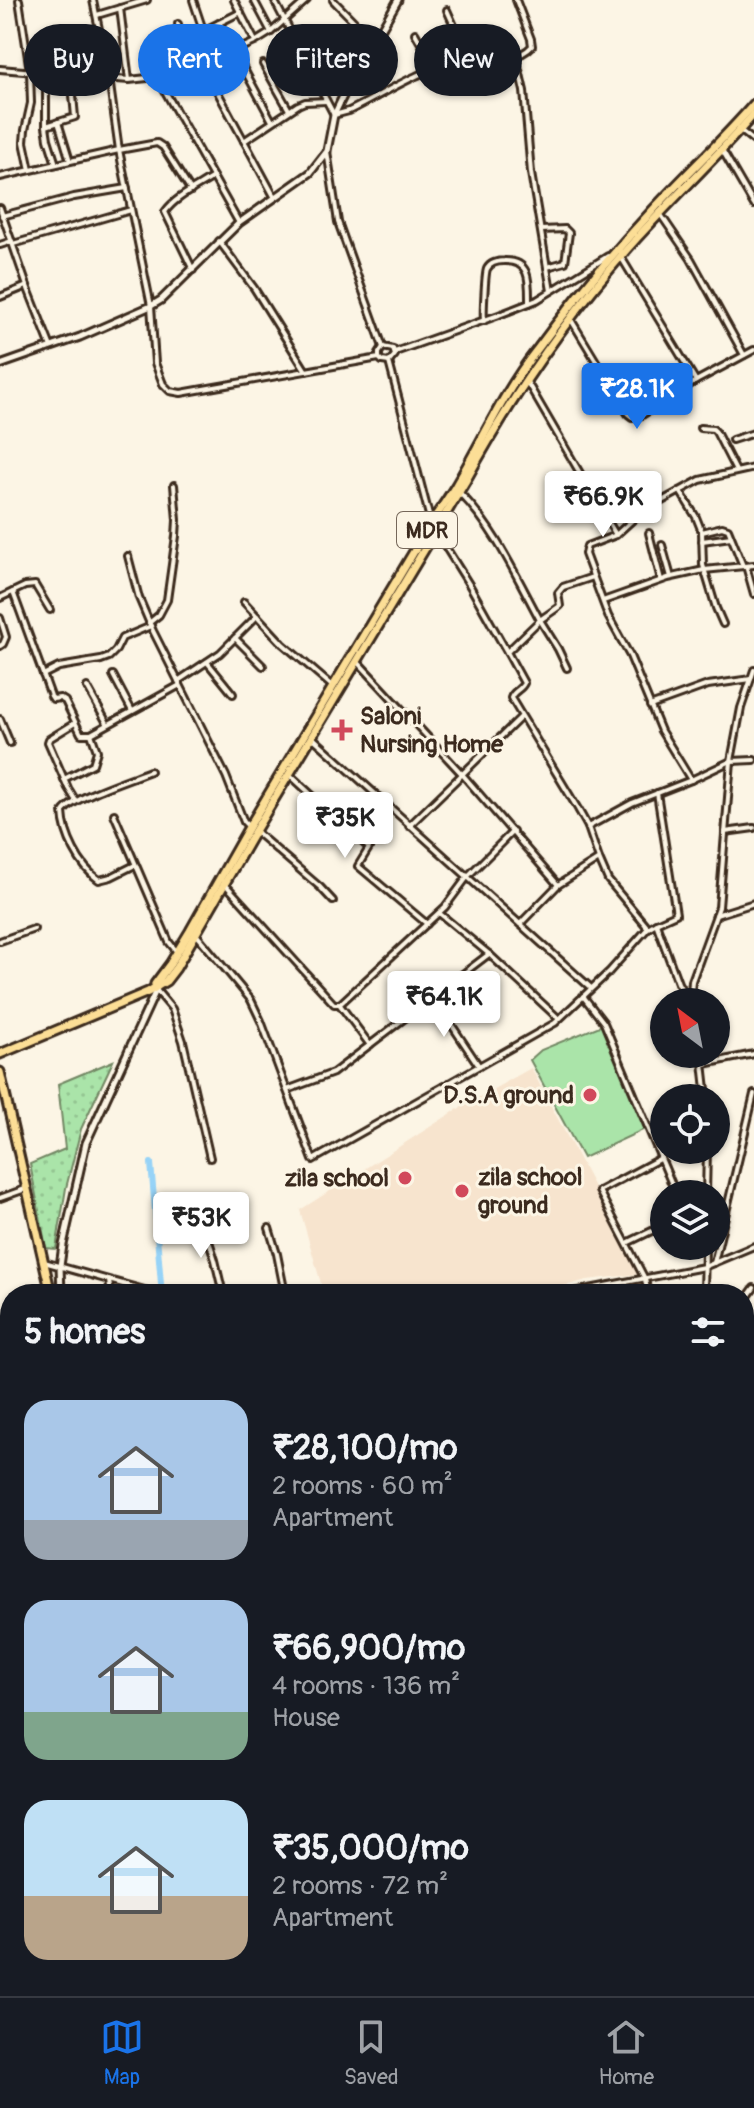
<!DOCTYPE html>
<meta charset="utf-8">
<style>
body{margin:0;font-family:Pangolin,sans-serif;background:#242831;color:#f1f3f6;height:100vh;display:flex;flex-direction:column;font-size:30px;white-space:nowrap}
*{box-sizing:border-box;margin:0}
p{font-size:26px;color:#9ea1a6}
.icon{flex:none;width:44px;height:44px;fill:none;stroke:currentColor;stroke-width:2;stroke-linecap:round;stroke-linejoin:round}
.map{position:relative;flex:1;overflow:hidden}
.details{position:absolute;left:0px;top:1284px;width:754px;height:712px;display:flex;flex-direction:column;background:#171b24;border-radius:32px 32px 0 0;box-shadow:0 2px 6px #0004}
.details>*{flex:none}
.guide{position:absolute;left:24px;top:24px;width:706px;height:72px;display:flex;gap:16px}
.needle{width:52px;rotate:328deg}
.fabs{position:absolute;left:650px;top:988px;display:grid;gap:16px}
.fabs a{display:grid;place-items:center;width:80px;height:80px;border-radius:50%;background:#171b24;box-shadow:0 2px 6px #0004;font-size:40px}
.price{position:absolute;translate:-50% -68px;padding:0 18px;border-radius:8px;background:#fff;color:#222;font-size:26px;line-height:52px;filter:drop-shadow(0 2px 4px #0008)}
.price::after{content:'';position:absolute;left:50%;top:48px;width:24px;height:18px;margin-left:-12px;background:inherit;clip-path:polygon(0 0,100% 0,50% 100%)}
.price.on{background:#1a73e8;color:#fff}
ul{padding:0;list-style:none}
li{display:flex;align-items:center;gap:24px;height:200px;padding:0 24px}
li span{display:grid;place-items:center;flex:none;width:224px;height:160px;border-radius:24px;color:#555}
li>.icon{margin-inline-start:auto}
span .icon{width:96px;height:96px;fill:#fffc;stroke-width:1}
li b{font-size:34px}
h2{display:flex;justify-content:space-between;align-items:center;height:96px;padding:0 24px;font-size:34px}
.tag{padding:0 28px;border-radius:36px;background:#171b24;box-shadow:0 2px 6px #0004;font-size:28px;line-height:72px}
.tag.on{background:#1a73e8;color:#fff}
.dock{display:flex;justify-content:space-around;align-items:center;height:112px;border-top:2px solid #363941;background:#171b24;font-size:22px;color:#9ea1a6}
.dock a{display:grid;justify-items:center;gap:4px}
.dock .on{color:#1a73e8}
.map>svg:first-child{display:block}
</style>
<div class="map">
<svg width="754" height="1996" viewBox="0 0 754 1996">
<defs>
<pattern id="grass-dots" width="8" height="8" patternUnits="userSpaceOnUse" patternTransform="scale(2)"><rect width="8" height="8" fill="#aae4a9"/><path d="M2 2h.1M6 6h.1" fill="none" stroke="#93c491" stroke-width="1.8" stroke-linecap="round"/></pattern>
</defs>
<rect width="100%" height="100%" fill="#fcf5e5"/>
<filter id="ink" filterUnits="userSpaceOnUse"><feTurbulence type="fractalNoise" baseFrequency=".0125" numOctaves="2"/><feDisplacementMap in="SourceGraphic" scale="16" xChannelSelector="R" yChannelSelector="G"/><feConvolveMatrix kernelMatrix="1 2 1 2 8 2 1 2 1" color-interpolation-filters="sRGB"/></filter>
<g filter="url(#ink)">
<!-- built -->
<polygon fill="#f7e4ce" points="531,1068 640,1274 587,1280 533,1294 324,1294 300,1210 458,1109"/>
<!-- grass -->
<polygon fill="url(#grass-dots)" stroke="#728764" stroke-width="2" points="113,1061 81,1129 66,1188 56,1249 46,1248 30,1164 65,1149 58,1084"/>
<!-- garden -->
<polygon fill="#aae4a9" stroke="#728764" stroke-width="2" points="602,1025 645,1129 583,1158 530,1060 541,1050"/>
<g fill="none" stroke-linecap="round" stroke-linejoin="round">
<!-- canal -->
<g stroke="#97d3f7" stroke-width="6">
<polyline points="151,1163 161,1284 164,1294"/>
<polyline points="547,1986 552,1996"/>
</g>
<!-- minor casing -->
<g stroke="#3b2a1e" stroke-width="10">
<g id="minor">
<polyline points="19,0 30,71 31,103 25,130 24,142 30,170"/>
<polyline points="93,0 109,78 119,150 151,306 155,363 163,384 170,391 181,393 379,358 382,361 389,362 395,355 393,349 383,347 379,353 379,358"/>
<polyline points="193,0 213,60"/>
<polyline points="234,0 255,41"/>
<polyline points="254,0 271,32"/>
<path d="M274,0L334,115L349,111C384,94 420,69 459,61C482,57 515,65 532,46L531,39L516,0"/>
<polyline points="333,0 374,42"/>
<polyline points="120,8 129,80"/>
<polyline points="447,10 469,59"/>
<polyline points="97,15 147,0"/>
<polyline points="219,23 272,121"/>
<polyline points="178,24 185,69"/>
<polyline points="203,31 241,12"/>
<polyline points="415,33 435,68"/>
<polyline points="516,57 524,91 531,173 551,291"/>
<polyline points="263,64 289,110"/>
<polyline points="203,65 275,198"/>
<polyline points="0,69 129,80 157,77 203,65 255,42 271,32 307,0"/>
<polyline points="46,72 46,126 48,139 56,164"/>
<polyline points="157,77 239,223"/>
<polyline points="58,122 70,161"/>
<polyline points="46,126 75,117 71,74"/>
<polyline points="740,130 754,141"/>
<polyline points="244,141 298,105 305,102 326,101"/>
<polyline points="721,148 754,205"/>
<polyline points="327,151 338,222 383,347"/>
<polyline points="0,177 119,150 157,143 163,147 191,191"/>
<polyline points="0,208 27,286 51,347"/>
<polyline points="661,215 691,259 744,355"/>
<polyline points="2,216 74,197 127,188"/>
<polyline points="541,230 565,229 569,233 565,262 547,267"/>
<polyline points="219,241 254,288 306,371"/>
<polyline points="13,244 131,210"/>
<polyline points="0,245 12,241"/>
<polyline points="621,257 696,381"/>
<path d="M193,270L165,212C175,197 198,187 213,177"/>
<polyline points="0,297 27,286"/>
<polyline points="570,318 628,414 632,417 642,415 696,381 754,350"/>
<path d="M484,321C483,314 485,274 487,269C490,263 498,261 504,261C531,260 529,282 529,303"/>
<polyline points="395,352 499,315 537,300 608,256"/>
<polyline points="389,362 431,523"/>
<polyline points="527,382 616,535 640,513 700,480 754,468"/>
<polyline points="700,428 713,429 716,432 736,471"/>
<polyline points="732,440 754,433"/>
<polyline points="680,491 696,517 702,532 703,565 716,608 723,624"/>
<polyline points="625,494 638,514"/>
<polyline points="435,530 470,586 507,652"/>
<polyline points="702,532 722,527 728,529 743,566"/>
<polyline points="649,533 661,580"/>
<polyline points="616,535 587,546 585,554 608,616 630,656 661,731 691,780"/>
<polyline points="702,541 731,537"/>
<polyline points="662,545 671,577"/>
<polyline points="128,556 139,598 153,631 226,776 244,822 249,827"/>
<polyline points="746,566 754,594"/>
<polyline points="13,592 51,696 53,699 60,698 65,701 81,734 91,734 180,685"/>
<polyline points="0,598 25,586 35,585 50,610"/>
<polyline points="603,601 668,578 704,570 754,565"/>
<polyline points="244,602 283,644 332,686"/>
<polyline points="0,618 6,637 3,644 0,646"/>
<polyline points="149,623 159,615 167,600 176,536 177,520 174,485"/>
<polyline points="235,638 263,666"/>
<polyline points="207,662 233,694"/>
<path d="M358,662L462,774L558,885L599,859L588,827L578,809L511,698C513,691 521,690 524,683L507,652L540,620C516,576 495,528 459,492"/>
<polyline points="567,668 558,649 540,620 560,606 558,593 563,587 593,577"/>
<polyline points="43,675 59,667 101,660 109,657 116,650 122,638 151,626"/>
<polyline points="113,675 132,711"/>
<polyline points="178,681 220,653 257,616"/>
<polyline points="87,687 107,723"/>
<polyline points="650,706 708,685 751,679"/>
<polyline points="0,719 10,743"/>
<polyline points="75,723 49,739 48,742 68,788 76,801"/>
<polyline points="311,736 591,988"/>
<polyline points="289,774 369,848 358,866 427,924"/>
<polyline points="64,779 93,764 97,751 91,734"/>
<polyline points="114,814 169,942 177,952"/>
<polyline points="409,826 521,717"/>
<polyline points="588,827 632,803 691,780 731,761 754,760"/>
<polyline points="256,832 320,887 333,901"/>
<polyline points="725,832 754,828"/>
<polyline points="599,859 608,880 648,928 656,923 678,983 689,1002"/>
<path d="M135,865L111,877L99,880C79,866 64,835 63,812C73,797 130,779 150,771"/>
<polyline points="225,884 334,1004 340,1004 445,907 468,876 513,831"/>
<polyline points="439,913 489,954"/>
<polyline points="716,915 754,903"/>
<polyline points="656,923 676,914 657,793"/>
<polyline points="520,924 558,885"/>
<polyline points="196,934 251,1000 261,1021 313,1160 555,1023 609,972 648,928"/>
<polyline points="0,941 34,929"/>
<polyline points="157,991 172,1009 183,1041 210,1158"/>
<polyline points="583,996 604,1023 676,1194"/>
<polyline points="433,997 479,1066"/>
<polyline points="692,1002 691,993 692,981 719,907 731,761 741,708 754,670"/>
<polyline points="340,1005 370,1045"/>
<polyline points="702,1054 707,1098"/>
<polyline points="704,1064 754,1054"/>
<polyline points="287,1090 333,1073 489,954 559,1019"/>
<polyline points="706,1194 707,1150"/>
<polyline points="0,1198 28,1188"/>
<polyline points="202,1219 215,1260 223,1294"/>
<polyline points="269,1228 277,1254 285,1294"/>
<polyline points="627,1243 664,1225"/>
<polyline points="44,1262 159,1294"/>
<polyline points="714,1263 754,1094"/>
<polyline points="109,1281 111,1294"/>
<polyline points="563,1294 704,1267 754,1246"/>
<polyline points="648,1294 645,1279 599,1191 661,1158"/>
<polyline points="704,1294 705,1246"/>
<polyline points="744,1302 754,1288"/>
<polyline points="744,1351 749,1355 754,1368"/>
<polyline points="0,1390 10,1412"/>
<polyline points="744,1451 747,1461"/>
<polyline points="744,1496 754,1493"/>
<polyline points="744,1535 754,1554"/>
<polyline points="0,1608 10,1603"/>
<polyline points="744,1623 754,1621"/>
<polyline points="744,1748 754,1746"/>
<polyline points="744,1792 754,1788"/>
<polyline points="744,1854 754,1866"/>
<polyline points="2,1918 10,1909"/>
<polyline points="744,1925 754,1921"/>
<polyline points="0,1933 10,1843"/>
<polyline points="0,1968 10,1965"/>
<polyline points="339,1986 344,1996"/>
<polyline points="366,1986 370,1996"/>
<polyline points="393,1986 396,1996"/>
<polyline points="504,1986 511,1996 533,1986"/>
<polyline points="543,1986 547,1996"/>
<polyline points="737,1986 743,1996"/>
<polyline points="205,1989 216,1986"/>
<polyline points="637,1996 648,1994"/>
</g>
</g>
<!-- tertiary casing -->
<g stroke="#3b2a1e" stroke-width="11">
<g id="tertiary">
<polyline points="0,365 80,337 151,306 161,300 239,223 310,173 327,151 334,115 346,90 398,0"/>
<polyline points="61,1294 60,1266 63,1245 86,1143 158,986"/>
</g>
</g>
<!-- primary casing -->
<g stroke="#3b2a1e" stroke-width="13">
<g id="primary">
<path d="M155,984L170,964L190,931L249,827L431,523C439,511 447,500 455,487C482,442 503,393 536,351C572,302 612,254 653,210C686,174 722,141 754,104"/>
<path d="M0,1054L148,992L166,981L176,968L255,831L465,482C513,394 570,312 637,238C675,196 717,157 754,114"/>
</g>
</g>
<!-- trunk casing -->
<g stroke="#3b2a1e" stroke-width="13">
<g id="trunk">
<polyline points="0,1072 51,1294"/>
<polyline points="198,1986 200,1996"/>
<polyline points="204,1986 206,1996"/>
</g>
</g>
<!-- minor -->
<use href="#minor" stroke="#fcf5e5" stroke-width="4"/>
<!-- tertiary -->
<use href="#tertiary" stroke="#fcf5e5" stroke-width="5"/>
<!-- primary -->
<use href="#primary" stroke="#fcde96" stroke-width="7"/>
<!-- trunk -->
<use href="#trunk" stroke="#fcde96" stroke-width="7"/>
</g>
</g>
<!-- markers -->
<g fill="#d1495b" stroke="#fcf5e5" stroke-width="3">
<path d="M338 718h8v8h8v8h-8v8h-8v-8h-8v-8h8z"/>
<circle cx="590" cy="1095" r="8"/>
<circle cx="405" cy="1178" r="8"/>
<circle cx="462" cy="1191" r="8"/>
</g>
<g text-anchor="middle" stroke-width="6" stroke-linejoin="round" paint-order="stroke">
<!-- shield labels -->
<rect fill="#fcf5e5" stroke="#75675a" stroke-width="2" x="397" y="512" width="60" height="36" rx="6"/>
<g font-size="22" font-weight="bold" fill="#3b2a1e">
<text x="427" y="538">MDR</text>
</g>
<!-- poi labels -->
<g font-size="24" font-weight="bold" fill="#3b2a1e" stroke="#fcf5e5" text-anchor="start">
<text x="360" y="724">Saloni<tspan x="360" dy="28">Nursing Home</tspan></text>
<text x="574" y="1103" text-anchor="end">D.S.A ground</text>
<text x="478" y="1185">zila school<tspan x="478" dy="28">ground</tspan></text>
<text x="389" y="1186" text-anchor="end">zila school</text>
</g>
</g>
</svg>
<div class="fabs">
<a><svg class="needle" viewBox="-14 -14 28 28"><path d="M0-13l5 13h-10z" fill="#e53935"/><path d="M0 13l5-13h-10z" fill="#9ea1a6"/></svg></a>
<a><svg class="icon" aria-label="locate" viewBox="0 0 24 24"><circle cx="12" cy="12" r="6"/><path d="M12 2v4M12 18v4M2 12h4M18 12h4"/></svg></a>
<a><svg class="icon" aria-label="layers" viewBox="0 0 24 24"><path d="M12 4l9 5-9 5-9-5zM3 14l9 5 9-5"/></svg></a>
</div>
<b class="price on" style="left:637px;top:431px">₹28.1K</b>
<b class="price" style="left:603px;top:539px">₹66.9K</b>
<b class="price" style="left:345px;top:860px">₹35K</b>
<b class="price" style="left:444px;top:1039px">₹64.1K</b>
<b class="price" style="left:201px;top:1260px">₹53K</b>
<div class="guide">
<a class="tag">Buy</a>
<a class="tag on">Rent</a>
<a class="tag">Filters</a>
<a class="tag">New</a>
</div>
<section class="details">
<h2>5 homes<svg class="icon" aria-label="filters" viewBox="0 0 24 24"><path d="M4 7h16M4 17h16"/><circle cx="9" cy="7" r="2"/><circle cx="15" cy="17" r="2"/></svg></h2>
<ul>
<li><span style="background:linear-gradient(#a9c7e8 75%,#9aa5b1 0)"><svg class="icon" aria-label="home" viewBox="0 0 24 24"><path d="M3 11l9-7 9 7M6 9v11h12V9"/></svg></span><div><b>₹28,100/mo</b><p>2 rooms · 60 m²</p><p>Apartment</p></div></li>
<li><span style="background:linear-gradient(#a9c7e8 70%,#7fa58c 0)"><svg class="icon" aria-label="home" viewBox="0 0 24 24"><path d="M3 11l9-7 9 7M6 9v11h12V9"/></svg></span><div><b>₹66,900/mo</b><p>4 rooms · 136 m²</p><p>House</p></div></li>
<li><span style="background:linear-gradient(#bfe0f5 60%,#b9a48a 0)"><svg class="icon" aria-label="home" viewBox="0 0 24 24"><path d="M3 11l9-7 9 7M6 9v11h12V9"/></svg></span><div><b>₹35,000/mo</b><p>2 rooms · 72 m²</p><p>Apartment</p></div></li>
</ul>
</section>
</div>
<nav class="dock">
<a class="on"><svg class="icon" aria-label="map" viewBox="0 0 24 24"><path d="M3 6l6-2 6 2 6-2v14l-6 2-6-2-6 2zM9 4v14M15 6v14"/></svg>Map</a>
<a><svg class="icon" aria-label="saved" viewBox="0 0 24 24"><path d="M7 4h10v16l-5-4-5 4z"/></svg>Saved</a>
<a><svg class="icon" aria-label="home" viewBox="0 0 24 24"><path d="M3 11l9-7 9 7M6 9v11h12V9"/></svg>Home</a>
</nav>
